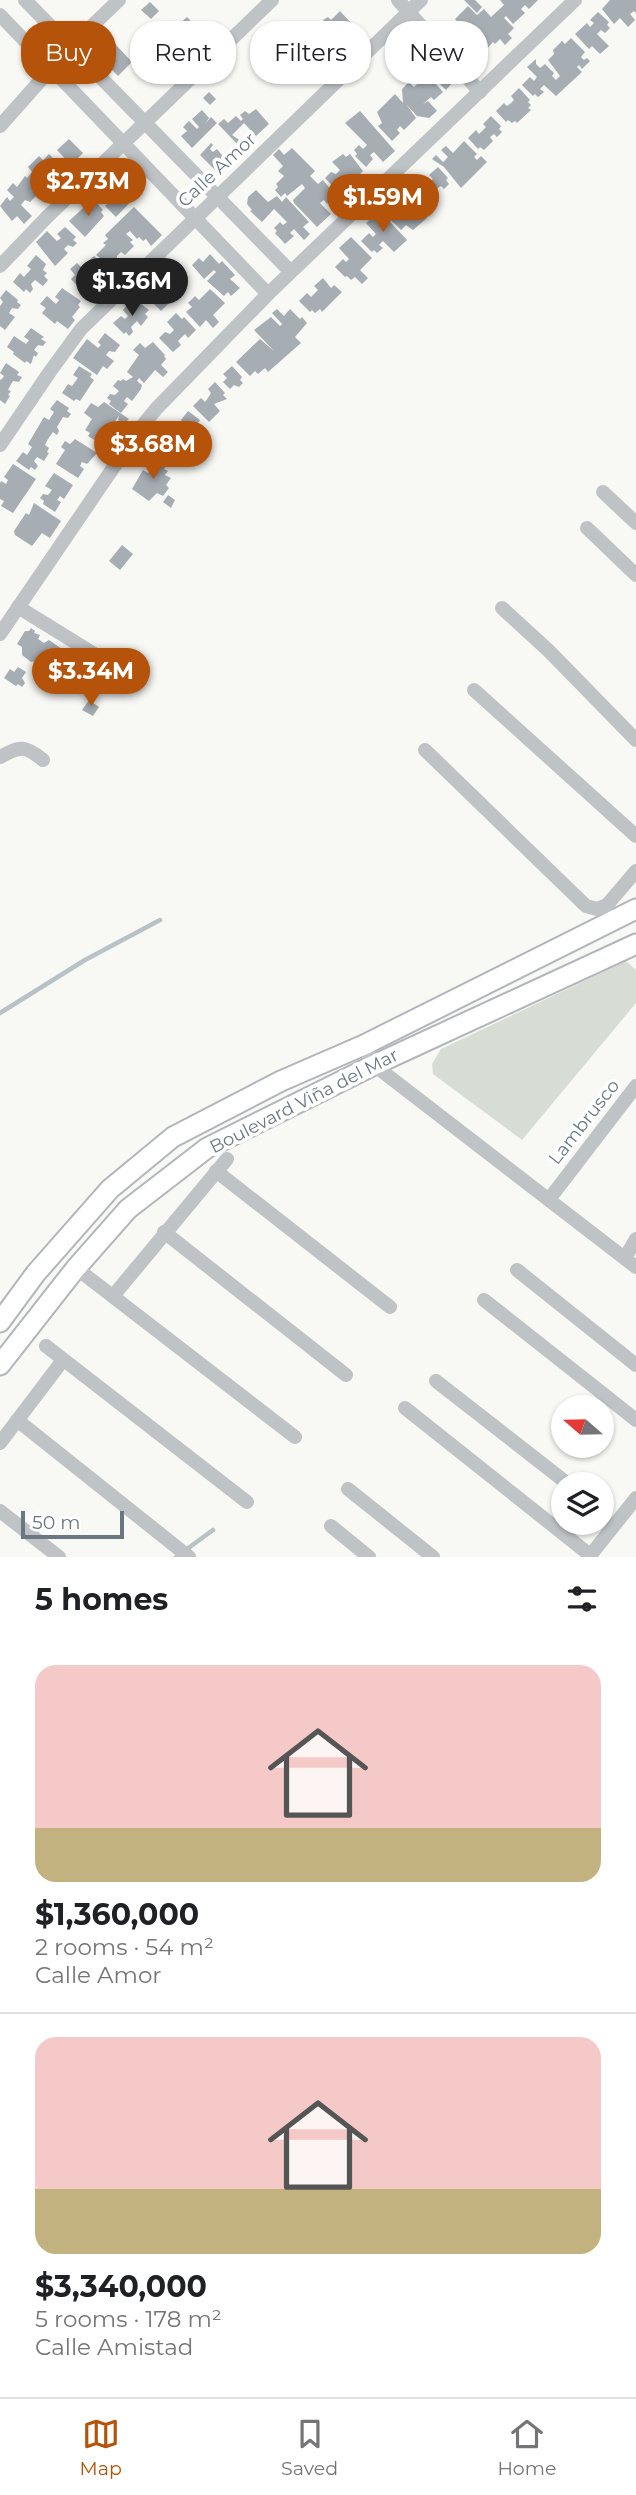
<!DOCTYPE html>
<meta charset="utf-8">
<style>
body{margin:0;font-family:Montserrat,sans-serif;background:#f6f6f6;color:#202124;height:100vh;display:flex;flex-direction:column;font-size:26px;white-space:nowrap}
*{box-sizing:border-box;margin:0}
p{font-size:23px;color:#757577}
.icon{flex:none;width:38px;height:38px;fill:none;stroke:currentColor;stroke-width:2;stroke-linecap:round;stroke-linejoin:round}
.map{position:relative;height:1557px;overflow:hidden}
.panel{display:flex;flex-direction:column;background:#fff;flex:1}
.panel>*{flex:none}
.banner{position:absolute;left:21px;top:21px;width:595px;height:63px;display:flex;gap:14px}
.needle{width:46px;rotate:290deg}
.tools{position:absolute;left:551px;top:1395px;display:grid;gap:14px}
.tools a{display:grid;place-items:center;width:63px;height:63px;border-radius:50%;background:#fff;box-shadow:0 2px 5px #0004;font-size:35px}
.scale{position:absolute;left:21px;bottom:18px;width:103px;box-sizing:border-box;padding-left:7px;border:4px solid #6a7783;border-top:0;font-size:19px;line-height:24px;white-space:nowrap;color:#6a7783;-webkit-text-stroke:5px #fff;paint-order:stroke}
.price{position:absolute;translate:-50% -60px;padding:0 16px;border-radius:24px;background:#b45309;color:#fff;font-size:23px;line-height:46px;filter:drop-shadow(0 2px 4px #0008)}
.price::after{content:'';position:absolute;left:50%;top:42px;width:21px;height:16px;margin-left:-10px;background:inherit;clip-path:polygon(0 0,100% 0,50% 100%)}
.price.active{background:#222;color:#fff}
ul{padding:0;list-style:none}
li{display:grid;align-content:center;gap:14px;height:371px;padding:0 35px}
li+li{border-top:2px solid #e0e0e0}
li span{display:grid;place-items:center;height:217px;border-radius:21px;color:#555}
li>.icon{margin-inline-start:auto}
span .icon{width:126px;height:126px;fill:#fffc;stroke-width:1}
li b{font-size:30px}
h2{display:flex;justify-content:space-between;align-items:center;height:84px;padding:0 35px;font-size:30px}
.pill{padding:0 24px;border-radius:28px;background:#fff;box-shadow:0 2px 5px #0004;font-size:24px;line-height:63px}
.pill.active{background:#b45309;color:#fff}
.tab-bar{display:flex;justify-content:space-around;align-items:center;height:98px;border-top:2px solid #e0e0e0;background:#fff;font-size:19px;color:#757577}
.tab-bar a{display:grid;justify-items:center;gap:4px}
.tab-bar .active{color:#b45309}
.map>svg:first-child{display:block}
</style>
<div class="map">
<svg width="636" height="1557" viewBox="0 0 636 1557">
<rect width="100%" height="100%" fill="#f8f8f5"/>
<!-- green -->
<polygon fill="#d7dcd5" points="626,961 636,970 636,1003 522,1140 433,1074 432,1064 441,1049"/>
<g fill="none" stroke-linecap="round" stroke-linejoin="round">
<!-- stream -->
<g stroke="#b8c2c6" stroke-width="4.5">
<polyline points="0,1013 85,960 160,920"/>
<polyline points="176,1557 213,1530"/>
</g>
</g>
<!-- building -->
<g fill="#a6adb3">
<polygon points="464,0 475,0 482,7 477,13"/>
<polygon points="500,0 538,0 529,9 525,5 521,9 525,13 513,24 506,16 504,18 514,28 508,34 512,38 505,45 500,39 495,44 493,42 485,51 476,41 474,43 484,53 477,58 484,66 479,71 452,43 455,40 458,42 460,40 464,44 471,37 455,19 468,6 477,15 484,9 491,17 504,5"/>
<polygon points="610,0 636,0 636,13 634,11 630,14 635,20 628,27 620,18 614,24 602,9"/>
<polygon points="150,2 159,11 151,19 141,10"/>
<polygon points="340,11 351,23 340,34 329,23 327,24 323,20 328,17 331,20"/>
<polygon points="598,12 609,22 607,25 610,28 605,33 601,30 597,34 609,46 600,54 592,46 589,49 575,34 587,23 590,27 594,23 590,20"/>
<polygon points="187,17 200,31 190,42 182,33 180,35 192,47 180,58 159,37 172,24 176,27"/>
<polygon points="325,26 341,43 332,51 316,34"/>
<polygon points="281,30 292,41 287,47 275,36"/>
<polygon points="103,31 132,62 118,76 88,45"/>
<polygon points="571,38 585,52 581,57 584,60 587,58 590,61 582,69 579,65 577,67 582,72 556,96 544,85 540,89 544,92 538,97 535,94 533,96 522,85 530,77 534,81 537,77 527,67 536,59 536,64 540,68 545,64 554,73 552,76 556,80 560,76 548,60 554,54 553,50 562,41 565,44"/>
<polygon points="315,40 339,63 333,68 330,64 327,66 331,70 328,73 324,69 322,72 303,52"/>
<polygon points="146,49 159,63 145,76 132,62"/>
<polygon points="403,49 422,69 418,72 412,66 405,74 391,60"/>
<polygon points="446,67 453,75 450,78 453,82 446,90 435,79 437,77 434,73 437,69 443,71"/>
<polygon points="427,74 443,92 434,100 431,97 423,104 428,101 437,111 429,118 417,116 406,104 416,118 404,130 400,126 397,130 400,133 392,141 378,126 382,123 377,112 395,94 403,103 402,89 409,82 414,87"/>
<polygon points="519,88 530,100 528,102 531,105 528,108 531,110 517,123 515,121 512,123 508,120 506,122 496,111 504,103 507,106 511,103 514,100 511,96"/>
<polygon points="209,92 216,99 210,105 203,98"/>
<polygon points="256,109 269,124 256,136 244,123 232,135 241,141 238,145 218,124 224,119 228,123 236,116 241,121 243,119 240,115 245,111 249,114"/>
<polygon points="202,110 209,118 205,124 211,117 217,123 192,148 181,136 187,131 183,127 189,121 197,129 199,127 192,119"/>
<polygon points="360,111 395,151 383,162 374,152 370,155 373,159 366,167 355,156 357,154 354,150 359,145 363,149 367,145 345,123"/>
<polygon points="491,116 501,126 499,129 502,132 497,137 494,134 490,137 493,141 484,150 480,147 478,149 468,138 476,130 479,134 486,127 483,124"/>
<polygon points="69,139 83,153 71,165 57,150"/>
<polygon points="464,141 477,154 474,157 477,160 481,156 487,162 461,188 444,167 432,159 436,155 443,162 448,157 441,150 446,146 453,153"/>
<polygon points="211,143 213,145 210,149 213,152 217,149 226,160 215,170 200,155"/>
<polygon points="292,148 315,171 310,176 318,184 323,180 336,196 327,204 324,200 320,203 331,214 317,227 294,203 293,200 305,188 302,184 287,196 285,193 281,197 275,190 278,187 276,184 284,176 278,171 283,166 273,155 279,149 284,155"/>
<polygon points="49,154 64,169 59,175 67,183 54,195 46,187 44,189 47,192 42,196 39,193 30,202 25,200 21,205 32,216 24,224 17,216 12,221 0,206 7,197 10,201 14,197 7,190 13,183 17,187 25,176 27,178 32,172 28,167 39,156 43,160"/>
<polygon points="343,154 346,157 350,154 363,171 352,182 347,177 343,181 347,185 339,193 325,178 331,172 336,174 340,170 332,162"/>
<polygon points="438,167 448,178 446,180 449,184 444,189 441,186 436,189 432,193 436,197 430,202 427,198 425,201 414,190 422,182 426,185 433,179 429,175"/>
<polygon points="123,171 126,174 128,173 144,188 116,217 105,206 108,203 99,193"/>
<polygon points="256,190 268,202 277,196 282,202 286,197 309,222 303,227 310,234 304,240 294,229 290,233 294,236 285,244 275,233 277,231 274,228 280,222 283,225 287,222 274,209 262,222 250,211 252,210 247,204 248,197"/>
<polygon points="411,193 424,208 420,212 427,218 413,230 406,225 401,230 387,216 396,207 399,211 403,208 406,204 403,201"/>
<polygon points="93,199 103,210 101,212 104,216 85,237 69,221"/>
<polygon points="134,207 162,235 151,246 146,239 143,241 139,237 137,239 130,231 126,234 133,240 130,242 134,246 125,255 121,252 117,256 117,259 127,269 125,271 119,266 115,269 96,255 106,245 103,243 108,239 105,235"/>
<polygon points="379,210 407,240 394,252 383,241 379,245 383,248 377,253 374,250 372,252 361,241 369,233 373,237 376,234 366,223"/>
<polygon points="65,227 76,237 73,240 77,243 73,247 68,245 64,249 68,253 55,266 36,242 47,231 57,241 61,238 57,234"/>
<polygon points="351,237 372,258 360,270 368,278 362,284 355,277 351,280 347,276 345,277 335,267 343,259 346,262 349,259 339,248"/>
<polygon points="210,254 219,264 222,261 235,275 230,279 240,288 231,296 228,292 224,296 207,281 216,272 214,270 204,279 192,265 199,258 203,262"/>
<polygon points="36,255 46,264 43,270 47,273 44,276 48,280 43,286 35,280 31,284 33,289 30,293 26,289 24,292 13,282 20,273 24,277 31,269 27,266"/>
<polygon points="94,256 109,270 103,276 110,282 115,277 116,279 105,291 93,279 88,283 90,288 87,291 84,288 81,290 71,279 75,275 70,269 77,263 81,267"/>
<polygon points="168,271 178,281 176,284 180,287 176,291 170,289 166,292 173,299 161,311 144,294 152,286 156,289 163,282 159,278"/>
<polygon points="323,278 331,288 334,285 342,292 322,312 320,309 315,313 312,310 310,312 299,301 307,293 311,297 318,290 314,286"/>
<polygon points="62,288 81,301 78,305 80,307 72,317 75,320 68,329 57,321 55,324 42,313 46,308 40,304 47,296 56,304 59,300 55,297"/>
<polygon points="210,289 225,303 213,315 219,322 213,328 206,320 200,327 186,312 192,307 188,303 195,296 199,300"/>
<polygon points="6,290 18,300 17,302 21,305 18,309 12,308 9,313 15,317 5,330 0,326 0,306 3,302 0,298"/>
<polygon points="137,301 149,310 145,314 148,317 141,326 137,321 131,327 133,332 129,336 126,332 124,334 113,323 121,316 125,319 128,316 123,310 128,304 131,307"/>
<polygon points="277,309 284,316 290,309 300,319 302,317 307,323 295,337 301,343 268,372 265,368 258,374 255,371 250,376 236,362 260,339 274,351 254,330 271,317 280,326 282,324 272,313"/>
<polygon points="176,313 182,319 184,317 196,330 188,338 185,334 178,341 181,345 173,352 159,338 165,332 170,334 174,330 167,322"/>
<polygon points="31,328 44,337 41,339 46,342 43,346 38,345 34,350 38,353 36,357 34,355 31,364 26,361 25,363 13,354 14,352 7,347 14,336 26,344 29,340 24,337"/>
<polygon points="105,333 120,345 115,352 109,351 106,355 114,361 107,369 103,366 97,375 73,358 87,339 98,348 101,345 98,342"/>
<polygon points="153,342 165,355 164,356 166,359 161,365 168,372 163,377 155,370 144,383 139,378 137,381 142,385 141,389 132,401 127,397 124,401 128,404 121,413 109,404 111,401 107,398 110,394 115,395 119,391 113,386 118,380 121,381 123,379 126,381 133,377 127,372 139,355 133,350 140,343 145,348"/>
<polygon points="6,363 19,372 17,375 22,377 19,382 13,381 10,386 8,390 11,391 8,395 10,396 5,404 0,400 0,379 1,380 4,376 0,373"/>
<polygon points="79,366 92,374 90,377 94,380 80,401 76,399 74,401 62,393 68,384 72,386 78,378 73,375"/>
<polygon points="232,366 242,377 240,380 243,383 239,387 234,385 230,389 223,382 227,378 223,374"/>
<polygon points="215,382 225,393 223,395 227,399 214,404 220,411 209,422 193,406 201,398 205,402 208,398 211,393 208,389"/>
<polygon points="57,400 69,408 67,411 71,414 68,418 63,417 57,427 59,431 57,435 53,432 48,439 45,445 49,448 47,452 49,453 44,461 37,457 34,461 38,466 35,470 31,467 29,470 16,461 23,452 27,455 32,447 28,444 44,417 49,420 54,412 50,409"/>
<polygon points="104,402 129,419 124,424 118,420 119,416 113,424 122,430 118,436 105,428 102,432 106,436 101,444 88,436 90,433 85,430 92,419 84,413 91,403 98,407"/>
<polygon points="188,411 200,420 198,423 202,426 199,430 194,429 190,433 201,441 192,455 179,447 176,451 179,456 176,460 172,457 170,460 158,452 164,442 168,445 171,441 158,433 163,426 171,432 177,423 182,427 185,423 181,420"/>
<polygon points="75,439 97,453 87,464 82,462 80,466 84,469 78,478 56,464 65,450 61,447 65,441 70,444"/>
<polygon points="153,457 166,466 164,469 168,471 165,475 171,478 166,485 169,488 163,496 157,493 149,501 132,489 143,470 148,473 151,469 147,466"/>
<polygon points="13,464 36,479 13,513 1,506 4,501 0,499 0,483 1,481 6,484 8,480 4,477"/>
<polygon points="54,473 73,485 64,499 60,496 57,500 61,502 55,512 43,504 44,501 40,498 43,494 48,495 52,490 45,486"/>
<polygon points="168,495 175,500 171,508 163,502"/>
<polygon points="34,503 61,521 50,538 42,533 32,546 15,535 14,531 26,513 29,515"/>
<polygon points="122,545 133,554 120,570 109,561"/>
<polygon points="31,628 35,631 34,633 40,635 38,639 44,643 49,640 62,649 57,659 55,657 49,665 39,658 37,661 31,662 22,655 22,647 17,644 25,631 29,631"/>
<polygon points="18,667 26,672 22,678 25,683 22,687 18,684 16,686 4,678 10,669 14,672"/>
<polygon points="89,700 99,707 93,716 82,710"/>
</g>
<g fill="none" stroke-linecap="round" stroke-linejoin="round">
<!-- secondary casing -->
<g stroke="#b2b6bb" stroke-width="23">
<g id="secondary">
<polyline points="0,1322 36,1273 110,1189 173,1137 281,1081 364,1045 636,909"/>
<polyline points="0,1365 76,1268 128,1209 207,1148 374,1065 636,944"/>
</g>
</g>
<!-- street -->
<g stroke="#bfc3c6" stroke-width="14">
<polyline points="25,0 290,271"/>
<polyline points="398,0 480,92"/>
<polyline points="0,15 268,294"/>
<polyline points="0,126 71,46 119,0"/>
<polyline points="0,266 47,217 272,0"/>
<polyline points="0,445 49,373 81,329 421,0"/>
<polyline points="603,492 636,523"/>
<polyline points="587,528 636,575"/>
<polyline points="18,607 107,662"/>
<polyline points="502,608 549,651 636,740"/>
<polyline points="0,634 139,430 156,409 268,294 575,0"/>
<polyline points="474,690 636,836"/>
<polyline points="425,750 586,906 597,909 607,905 636,871"/>
<path d="M0,757C20,746 25,745 43,760"/>
<polyline points="364,1045 374,1065 636,1267"/>
<polyline points="216,1171 390,1307"/>
<polyline points="550,1198 636,1086"/>
<polyline points="164,1232 346,1375"/>
<polyline points="625,1258 636,1239"/>
<polyline points="76,1268 295,1437"/>
<polyline points="517,1270 636,1365"/>
<polyline points="113,1296 227,1159"/>
<polyline points="484,1300 636,1420"/>
<polyline points="46,1346 247,1502"/>
<polyline points="436,1381 568,1484"/>
<polyline points="405,1408 590,1555"/>
<polyline points="17,1420 189,1557"/>
<polyline points="0,1443 63,1360"/>
<polyline points="348,1489 433,1557"/>
<polyline points="0,1511 59,1557"/>
<polyline points="331,1526 369,1557"/>
<polyline points="589,1557 636,1498"/>
</g>
<!-- secondary -->
<use href="#secondary" stroke="#fff" stroke-width="19"/>
</g>
<g text-anchor="middle" stroke-width="7" stroke-linejoin="round" paint-order="stroke">
<!-- street labels -->
<g font-size="18" fill="#6a7783" stroke="#fff">
<text transform="translate(217 170) rotate(-43)" y="6">Calle Amor</text>
<text transform="translate(304 1101) rotate(-27)" y="6">Boulevard Viña del Mar</text>
<text transform="translate(584 1122) rotate(-52)" y="6">Lambrusco</text>
</g>
</g>
</svg>
<div class="tools">
<a><svg class="needle" viewBox="-14 -14 28 28"><path d="M0-13l5 13h-10z" fill="#e53935"/><path d="M0 13l5-13h-10z" fill="#757577"/></svg></a>
<a><svg class="icon" aria-label="layers" viewBox="0 0 24 24"><path d="M12 4l9 5-9 5-9-5zM3 14l9 5 9-5"/></svg></a>
</div>
<div class="scale">50 m</div>
<b class="price" style="left:88px;top:218px">$2.73M</b>
<b class="price" style="left:383px;top:234px">$1.59M</b>
<b class="price active" style="left:132px;top:318px">$1.36M</b>
<b class="price" style="left:153px;top:481px">$3.68M</b>
<b class="price" style="left:91px;top:708px">$3.34M</b>
<div class="banner">
<a class="pill active">Buy</a>
<a class="pill">Rent</a>
<a class="pill">Filters</a>
<a class="pill">New</a>
</div>
</div>
<section class="panel">
<h2>5 homes<svg class="icon" aria-label="filters" viewBox="0 0 24 24"><path d="M4 7h16M4 17h16"/><circle cx="9" cy="7" r="2"/><circle cx="15" cy="17" r="2"/></svg></h2>
<ul>
<li><span style="background:linear-gradient(#f6c9c9 75%,#c2b280 0)"><svg class="icon" aria-label="home" viewBox="0 0 24 24"><path d="M3 11l9-7 9 7M6 9v11h12V9"/></svg></span><div><b>$1,360,000</b><p>2 rooms · 54 m²</p><p>Calle Amor</p></div></li>
<li><span style="background:linear-gradient(#f6c9c9 70%,#c2b280 0)"><svg class="icon" aria-label="home" viewBox="0 0 24 24"><path d="M3 11l9-7 9 7M6 9v11h12V9"/></svg></span><div><b>$3,340,000</b><p>5 rooms · 178 m²</p><p>Calle Amistad</p></div></li>
</ul>
</section>
<nav class="tab-bar">
<a class="active"><svg class="icon" aria-label="map" viewBox="0 0 24 24"><path d="M3 6l6-2 6 2 6-2v14l-6 2-6-2-6 2zM9 4v14M15 6v14"/></svg>Map</a>
<a><svg class="icon" aria-label="saved" viewBox="0 0 24 24"><path d="M7 4h10v16l-5-4-5 4z"/></svg>Saved</a>
<a><svg class="icon" aria-label="home" viewBox="0 0 24 24"><path d="M3 11l9-7 9 7M6 9v11h12V9"/></svg>Home</a>
</nav>
